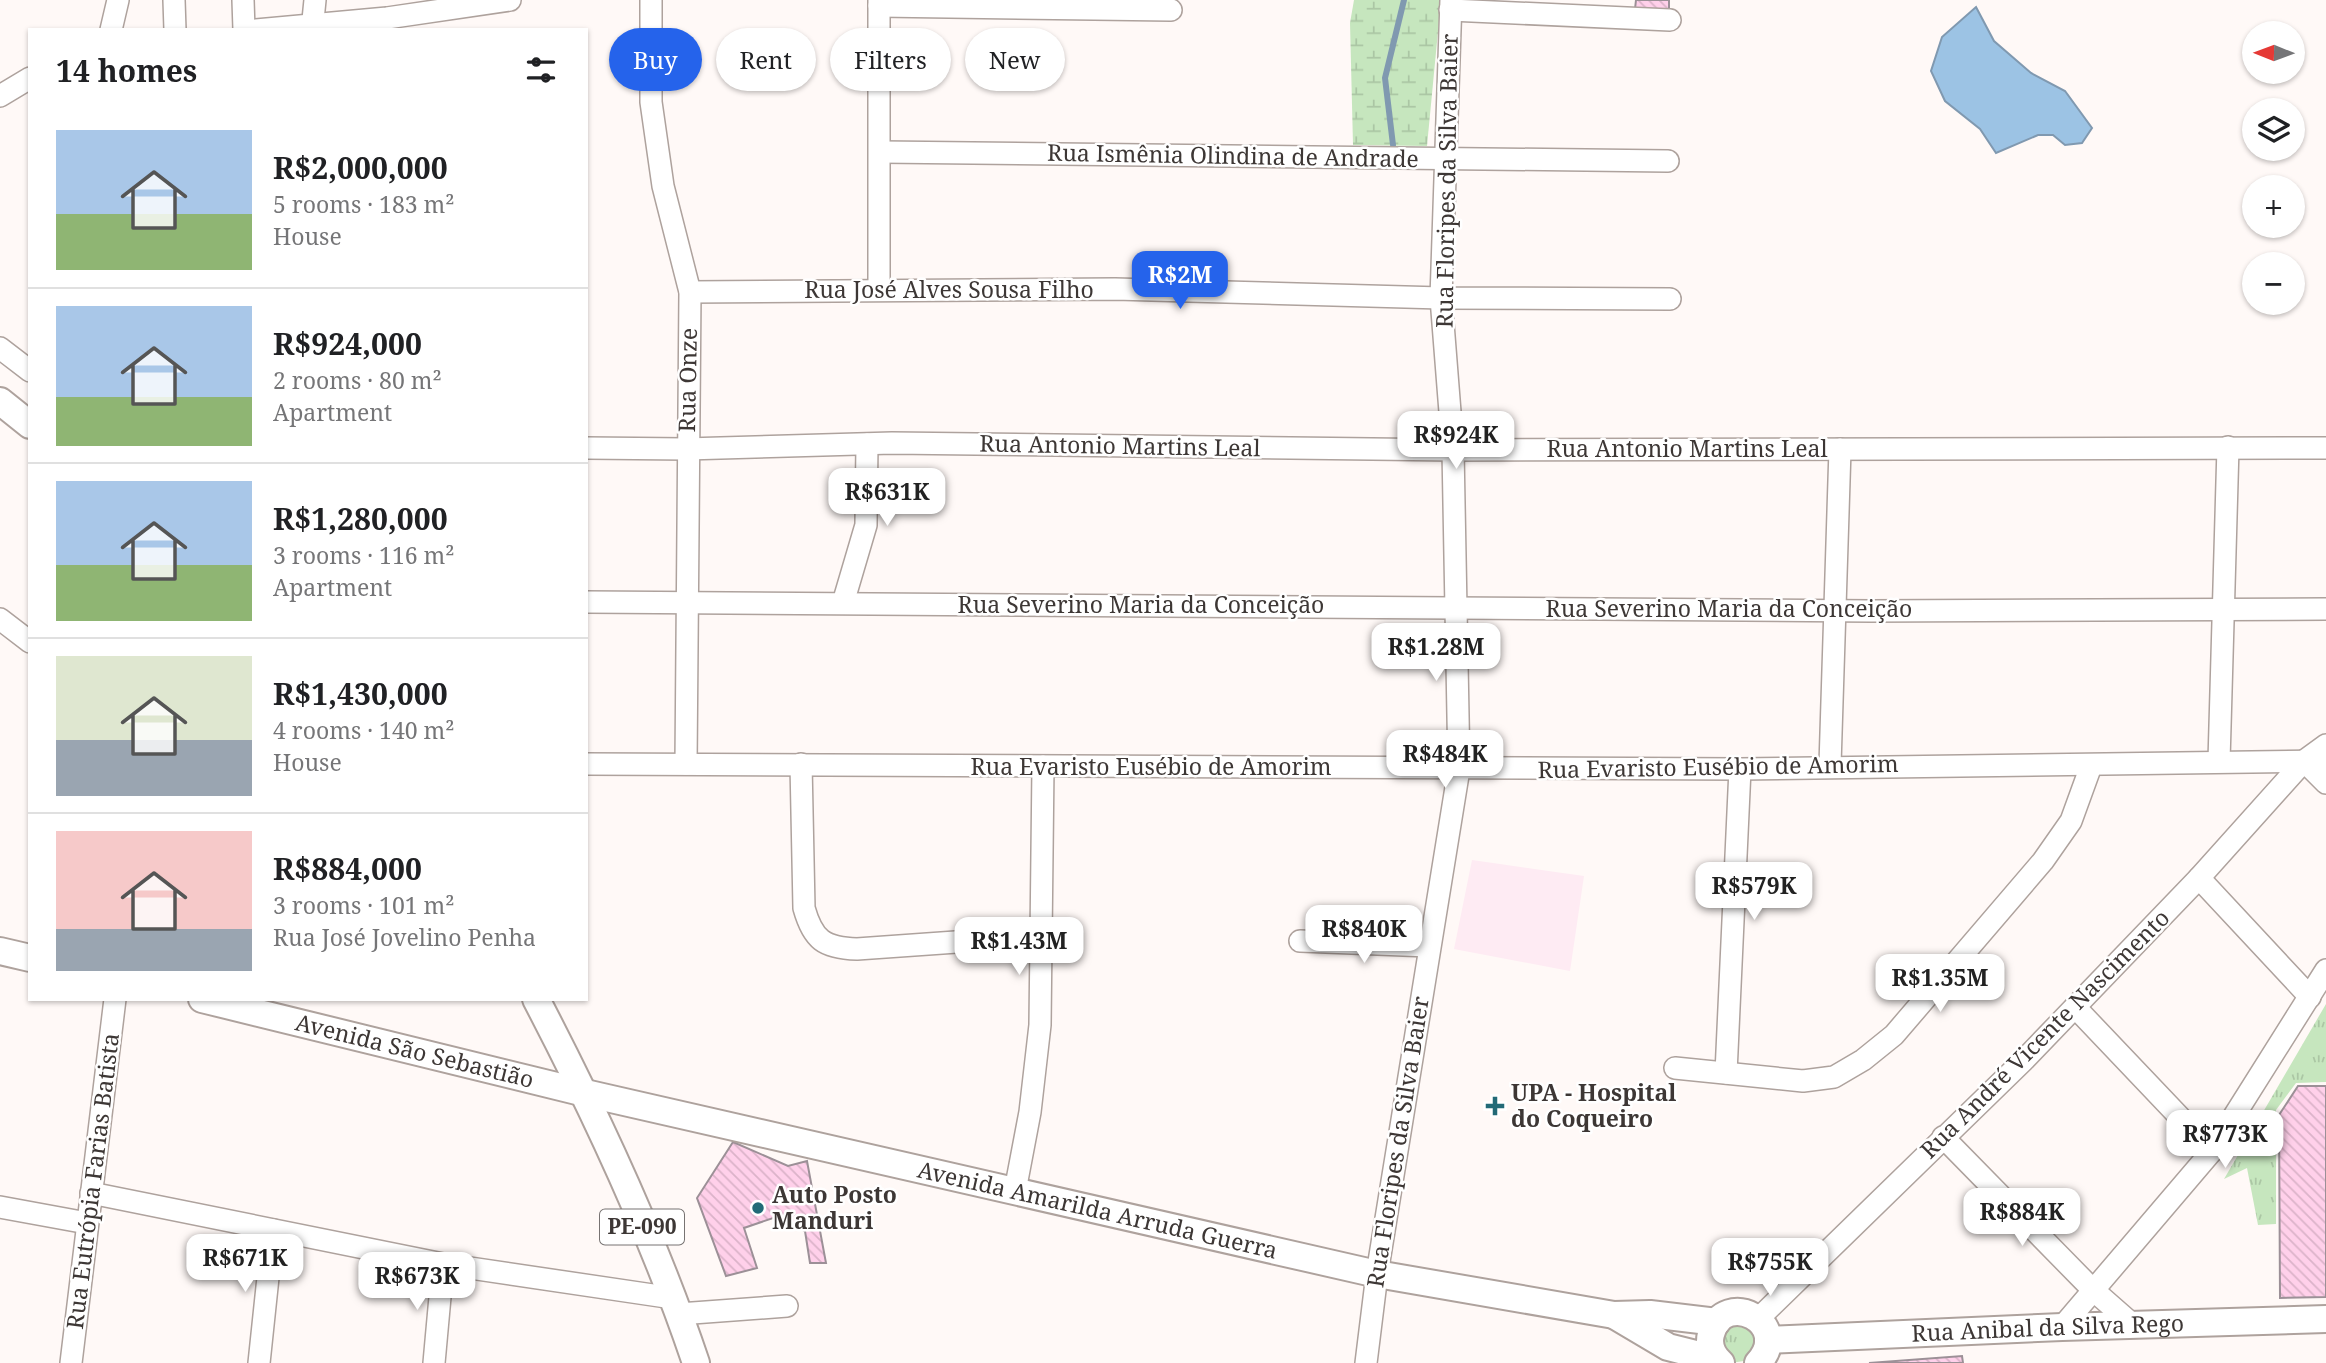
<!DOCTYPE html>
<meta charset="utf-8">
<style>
body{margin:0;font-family:"Noto Serif",serif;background:#f6f6f6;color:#202124;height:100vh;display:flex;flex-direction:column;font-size:26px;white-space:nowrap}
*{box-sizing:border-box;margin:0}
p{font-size:23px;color:#757577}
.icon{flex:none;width:38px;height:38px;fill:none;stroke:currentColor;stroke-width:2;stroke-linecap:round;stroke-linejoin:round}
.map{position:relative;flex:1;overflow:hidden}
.sheet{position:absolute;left:28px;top:28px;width:560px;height:973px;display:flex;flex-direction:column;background:#fff;border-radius:0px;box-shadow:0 2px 5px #0004}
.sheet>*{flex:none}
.guide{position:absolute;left:609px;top:28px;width:665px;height:63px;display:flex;gap:14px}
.needle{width:46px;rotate:271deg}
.controls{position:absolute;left:2242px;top:21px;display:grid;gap:14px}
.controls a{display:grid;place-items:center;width:63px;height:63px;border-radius:50%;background:#fff;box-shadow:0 2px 5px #0004;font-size:35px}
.price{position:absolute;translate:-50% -60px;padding:0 16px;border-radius:14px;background:#fff;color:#222;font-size:23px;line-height:46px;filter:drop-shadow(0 2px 4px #0008)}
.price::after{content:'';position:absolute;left:50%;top:42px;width:21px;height:16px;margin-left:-10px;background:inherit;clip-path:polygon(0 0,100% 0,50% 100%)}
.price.on{background:#2563eb;color:#fff}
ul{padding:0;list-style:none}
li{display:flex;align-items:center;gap:21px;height:175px;padding:0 28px}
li+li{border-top:2px solid #e0e0e0}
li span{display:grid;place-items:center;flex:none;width:196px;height:140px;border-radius:0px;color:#555}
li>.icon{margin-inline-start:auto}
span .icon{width:84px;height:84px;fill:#fffc;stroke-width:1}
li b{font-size:30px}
h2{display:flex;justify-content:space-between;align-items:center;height:84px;padding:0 28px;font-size:30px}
.tag{padding:0 24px;border-radius:32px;background:#fff;box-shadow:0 2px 5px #0004;font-size:24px;line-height:63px}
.tag.on{background:#2563eb;color:#fff}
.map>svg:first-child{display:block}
</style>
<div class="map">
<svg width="2326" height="1363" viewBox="0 0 2326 1363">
<defs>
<pattern id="wetland-marsh" width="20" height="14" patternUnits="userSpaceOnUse" patternTransform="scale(1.75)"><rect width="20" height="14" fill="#c6e6be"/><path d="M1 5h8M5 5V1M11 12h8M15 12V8" fill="none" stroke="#abc6a4"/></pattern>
<pattern id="park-tufts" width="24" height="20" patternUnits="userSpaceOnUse" patternTransform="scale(1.75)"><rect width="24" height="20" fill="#c6e6be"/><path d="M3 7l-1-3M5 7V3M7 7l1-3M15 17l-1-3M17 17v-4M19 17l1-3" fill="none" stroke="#abc6a4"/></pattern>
<pattern id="building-back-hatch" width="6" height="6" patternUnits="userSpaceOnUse" patternTransform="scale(1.75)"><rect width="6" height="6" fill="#ffd0ea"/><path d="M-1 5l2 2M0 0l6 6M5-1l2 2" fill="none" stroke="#dbb3c9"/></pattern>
</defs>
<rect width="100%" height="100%" fill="#fff9f7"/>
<!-- education -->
<polygon fill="#feebf3" points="1472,860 1584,876 1570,971 1454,949"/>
<!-- wetland -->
<polygon fill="url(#wetland-marsh)" points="1354,0 1441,0 1427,146 1353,145 1350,23"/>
<!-- park -->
<g fill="url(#park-tufts)">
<polygon points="2326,1004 2326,1082 2296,1083 2276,1110 2276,1224 2258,1225 2247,1168 2224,1179"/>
<polygon points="1735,1320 1758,1335 1750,1360 1731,1363 1717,1333"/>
</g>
<!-- water -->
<polygon fill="#9cc3e4" stroke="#8099b0" stroke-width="2" points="1976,7 1994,41 2031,73 2065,91 2092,128 2082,143 2065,145 2053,135 2038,135 1996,153 1980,129 1945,101 1931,71 1942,37"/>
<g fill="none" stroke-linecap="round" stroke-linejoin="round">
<!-- stream -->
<polyline stroke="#8099b0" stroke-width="6" points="1393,145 1385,78 1404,0"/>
</g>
<!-- building -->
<g fill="url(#building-back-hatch)" stroke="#9c9097" stroke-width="2">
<polygon points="1636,0 1669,0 1669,12 1635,9"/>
<polygon points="2298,1086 2326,1086 2326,1297 2280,1298 2279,1115"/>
<polygon points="733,1142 788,1166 807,1161 826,1263 810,1263 805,1231 776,1217 744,1228 757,1268 726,1276 697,1198"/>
<polygon points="1962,1356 1963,1363 1869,1363"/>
</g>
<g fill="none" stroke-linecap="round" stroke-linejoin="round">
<!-- minor casing -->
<g stroke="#aea29d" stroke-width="24">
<g id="minor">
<polyline points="174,0 175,30"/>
<polyline points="243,0 244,30"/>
<polyline points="651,0 651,102 663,186 690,292 686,764"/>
<polyline points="879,0 879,290"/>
<polyline points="879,6 1171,10"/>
<polyline points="1450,10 1670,20"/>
<polyline points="111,30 118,0"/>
<polyline points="256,30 387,18 510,0"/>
<polyline points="312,30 315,0"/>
<polyline points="0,96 30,78"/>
<polyline points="881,152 1668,161"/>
<polyline points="690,292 1115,289 1441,298 1670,299"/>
<polyline points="0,348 30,371"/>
<polyline points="586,448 686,449 892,443 1453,450 2326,448"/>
<polyline points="586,602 1871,611 2326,609"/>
<polyline points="843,603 866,525 867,444"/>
<polyline points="0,619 30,642"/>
<polyline points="2219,761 2228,447"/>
<polyline points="2304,761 2326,783"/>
<polyline points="586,764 1740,769 2326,761"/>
<path d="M801,764L804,908C813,940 824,948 857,949L1041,936"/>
<polyline points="1830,765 1840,449"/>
<polyline points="2199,878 2310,997"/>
<polyline points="1300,941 1429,946"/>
<polyline points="2075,1007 2212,1151"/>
<polyline points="1675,1068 1803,1081 1834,1077 1863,1060 1894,1035 2043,861 2071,821 2091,766"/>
<polyline points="1726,1073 1740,769"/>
<polyline points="1943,1137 2092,1289 2133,1325"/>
<polyline points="1015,1191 1030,1112 1040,1025 1043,766"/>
<polyline points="91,1193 443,1264 673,1298"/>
<polyline points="0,1207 87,1223"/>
<polyline points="679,1314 787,1306"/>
<polyline points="1758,1319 2023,1061 2199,878 2304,761 2326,745"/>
<polyline points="2062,1327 2212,1151 2326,970"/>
<polyline points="71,1363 115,999"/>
<polyline points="259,1363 273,1230"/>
<polyline points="434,1363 443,1264"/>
<polyline points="1366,1363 1377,1274 1459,769 1453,450 1441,298 1451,0"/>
</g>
</g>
<!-- major casing -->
<g stroke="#aea29d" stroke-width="30">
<g id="major">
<polyline points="0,401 30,425"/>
<polyline points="0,951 30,958"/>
<path id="s1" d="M202,999L585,1093L1377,1274L1614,1315L1650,1314L1717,1322"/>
<path d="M536,999C597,1116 654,1238 696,1363"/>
<polyline points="1614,1315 1668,1347 1716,1359"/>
<path id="s2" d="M1768,1340L2062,1327L2326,1319"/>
<path d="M1721,1363C1712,1355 1708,1345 1711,1334C1724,1287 1794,1324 1758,1363"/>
</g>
</g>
<!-- minor -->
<use href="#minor" stroke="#fff" stroke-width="21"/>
<!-- major -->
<use href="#major" stroke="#fff" stroke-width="26"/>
</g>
<!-- markers -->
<g fill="#226a77" stroke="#fff" stroke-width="2.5">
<path d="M1491.5 1095.5h7v7h7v7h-7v7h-7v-7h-7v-7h7z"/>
<circle cx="758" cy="1208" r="7"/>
</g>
<g text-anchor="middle" stroke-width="5" stroke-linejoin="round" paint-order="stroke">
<!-- shield labels -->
<rect fill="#fff" stroke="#777372" stroke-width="2" x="600" y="1209.5" width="84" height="35" rx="5"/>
<g font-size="21" font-weight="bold" fill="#3d3735">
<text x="642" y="1234">PE-090</text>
</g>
<!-- street labels -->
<g font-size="23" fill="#3d3735" stroke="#fff">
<text transform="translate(1233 156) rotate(1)" y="8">Rua Ismênia Olindina de Andrade</text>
<text transform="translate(1447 181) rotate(-89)" y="8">Rua Floripes da Silva Baier</text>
<text x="949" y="298">Rua José Alves Sousa Filho</text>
<text transform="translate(688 380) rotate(-89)" y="8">Rua Onze</text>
<text transform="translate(1120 446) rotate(1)" y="8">Rua Antonio Martins Leal</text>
<text x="1687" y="457">Rua Antonio Martins Leal</text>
<text x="1141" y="613">Rua Severino Maria da Conceição</text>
<text x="1729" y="617">Rua Severino Maria da Conceição</text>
<text x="1151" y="775">Rua Evaristo Eusébio de Amorim</text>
<text transform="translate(1718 767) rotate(-1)" y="8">Rua Evaristo Eusébio de Amorim</text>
<text transform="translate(2045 1034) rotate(-45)" y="8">Rua André Vicente Nascimento</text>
<text dy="8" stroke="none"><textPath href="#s1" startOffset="219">Avenida São Sebastião</textPath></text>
<text transform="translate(1398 1142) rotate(-81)" y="8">Rua Floripes da Silva Baier</text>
<text transform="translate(93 1181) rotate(-83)" y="8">Rua Eutrópia Farias Batista</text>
<text dy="8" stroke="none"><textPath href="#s1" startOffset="920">Avenida Amarilda Arruda Guerra</textPath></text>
<text dy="8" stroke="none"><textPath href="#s2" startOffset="280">Rua Anibal da Silva Rego</textPath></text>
</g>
<!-- poi labels -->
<g font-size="23" font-weight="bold" fill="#3d3735" stroke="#fff" text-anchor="start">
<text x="1511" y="1101">UPA - Hospital<tspan x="1511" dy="26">do Coqueiro</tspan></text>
<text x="772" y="1203">Auto Posto<tspan x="772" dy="26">Manduri</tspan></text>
</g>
</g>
</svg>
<div class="controls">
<a><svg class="needle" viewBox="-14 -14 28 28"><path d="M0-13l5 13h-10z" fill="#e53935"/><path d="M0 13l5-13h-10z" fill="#757577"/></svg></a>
<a><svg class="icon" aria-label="layers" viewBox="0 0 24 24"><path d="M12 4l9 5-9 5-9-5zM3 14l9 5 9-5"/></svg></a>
<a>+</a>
<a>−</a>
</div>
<b class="price on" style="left:1180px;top:311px">R$2M</b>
<b class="price" style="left:1456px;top:471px">R$924K</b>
<b class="price" style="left:887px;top:528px">R$631K</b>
<b class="price" style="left:1436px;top:683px">R$1.28M</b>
<b class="price" style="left:1445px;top:790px">R$484K</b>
<b class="price" style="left:1754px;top:922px">R$579K</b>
<b class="price" style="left:1364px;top:965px">R$840K</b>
<b class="price" style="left:1019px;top:977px">R$1.43M</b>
<b class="price" style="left:1940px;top:1014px">R$1.35M</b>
<b class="price" style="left:2225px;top:1170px">R$773K</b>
<b class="price" style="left:2022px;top:1248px">R$884K</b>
<b class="price" style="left:245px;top:1294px">R$671K</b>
<b class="price" style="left:1770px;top:1298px">R$755K</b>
<b class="price" style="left:417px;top:1312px">R$673K</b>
<div class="guide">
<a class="tag on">Buy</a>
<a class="tag">Rent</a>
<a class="tag">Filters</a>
<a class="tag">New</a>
</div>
<section class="sheet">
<h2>14 homes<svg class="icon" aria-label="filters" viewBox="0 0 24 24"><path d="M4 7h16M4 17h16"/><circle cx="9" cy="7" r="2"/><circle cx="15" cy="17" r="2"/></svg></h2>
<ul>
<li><span style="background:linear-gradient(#a9c7e8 60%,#8fb573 0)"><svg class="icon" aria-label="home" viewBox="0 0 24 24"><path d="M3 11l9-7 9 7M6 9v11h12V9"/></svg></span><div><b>R$2,000,000</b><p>5 rooms · 183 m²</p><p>House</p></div></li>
<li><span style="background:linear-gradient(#a9c7e8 65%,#8fb573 0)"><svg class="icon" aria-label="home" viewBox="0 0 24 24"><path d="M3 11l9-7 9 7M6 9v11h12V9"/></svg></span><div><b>R$924,000</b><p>2 rooms · 80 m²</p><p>Apartment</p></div></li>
<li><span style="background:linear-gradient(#a9c7e8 60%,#8fb573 0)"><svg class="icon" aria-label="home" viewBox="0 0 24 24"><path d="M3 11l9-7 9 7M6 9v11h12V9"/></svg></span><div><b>R$1,280,000</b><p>3 rooms · 116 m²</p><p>Apartment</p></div></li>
<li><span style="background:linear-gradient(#dfe7d0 60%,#9aa5b1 0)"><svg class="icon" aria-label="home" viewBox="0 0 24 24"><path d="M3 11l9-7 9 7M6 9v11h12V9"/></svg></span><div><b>R$1,430,000</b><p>4 rooms · 140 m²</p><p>House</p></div></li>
<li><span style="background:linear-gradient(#f6c9c9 70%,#9aa5b1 0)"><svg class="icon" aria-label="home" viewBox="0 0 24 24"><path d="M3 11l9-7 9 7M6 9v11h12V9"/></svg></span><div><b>R$884,000</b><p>3 rooms · 101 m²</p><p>Rua José Jovelino Penha</p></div></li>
</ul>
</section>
</div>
